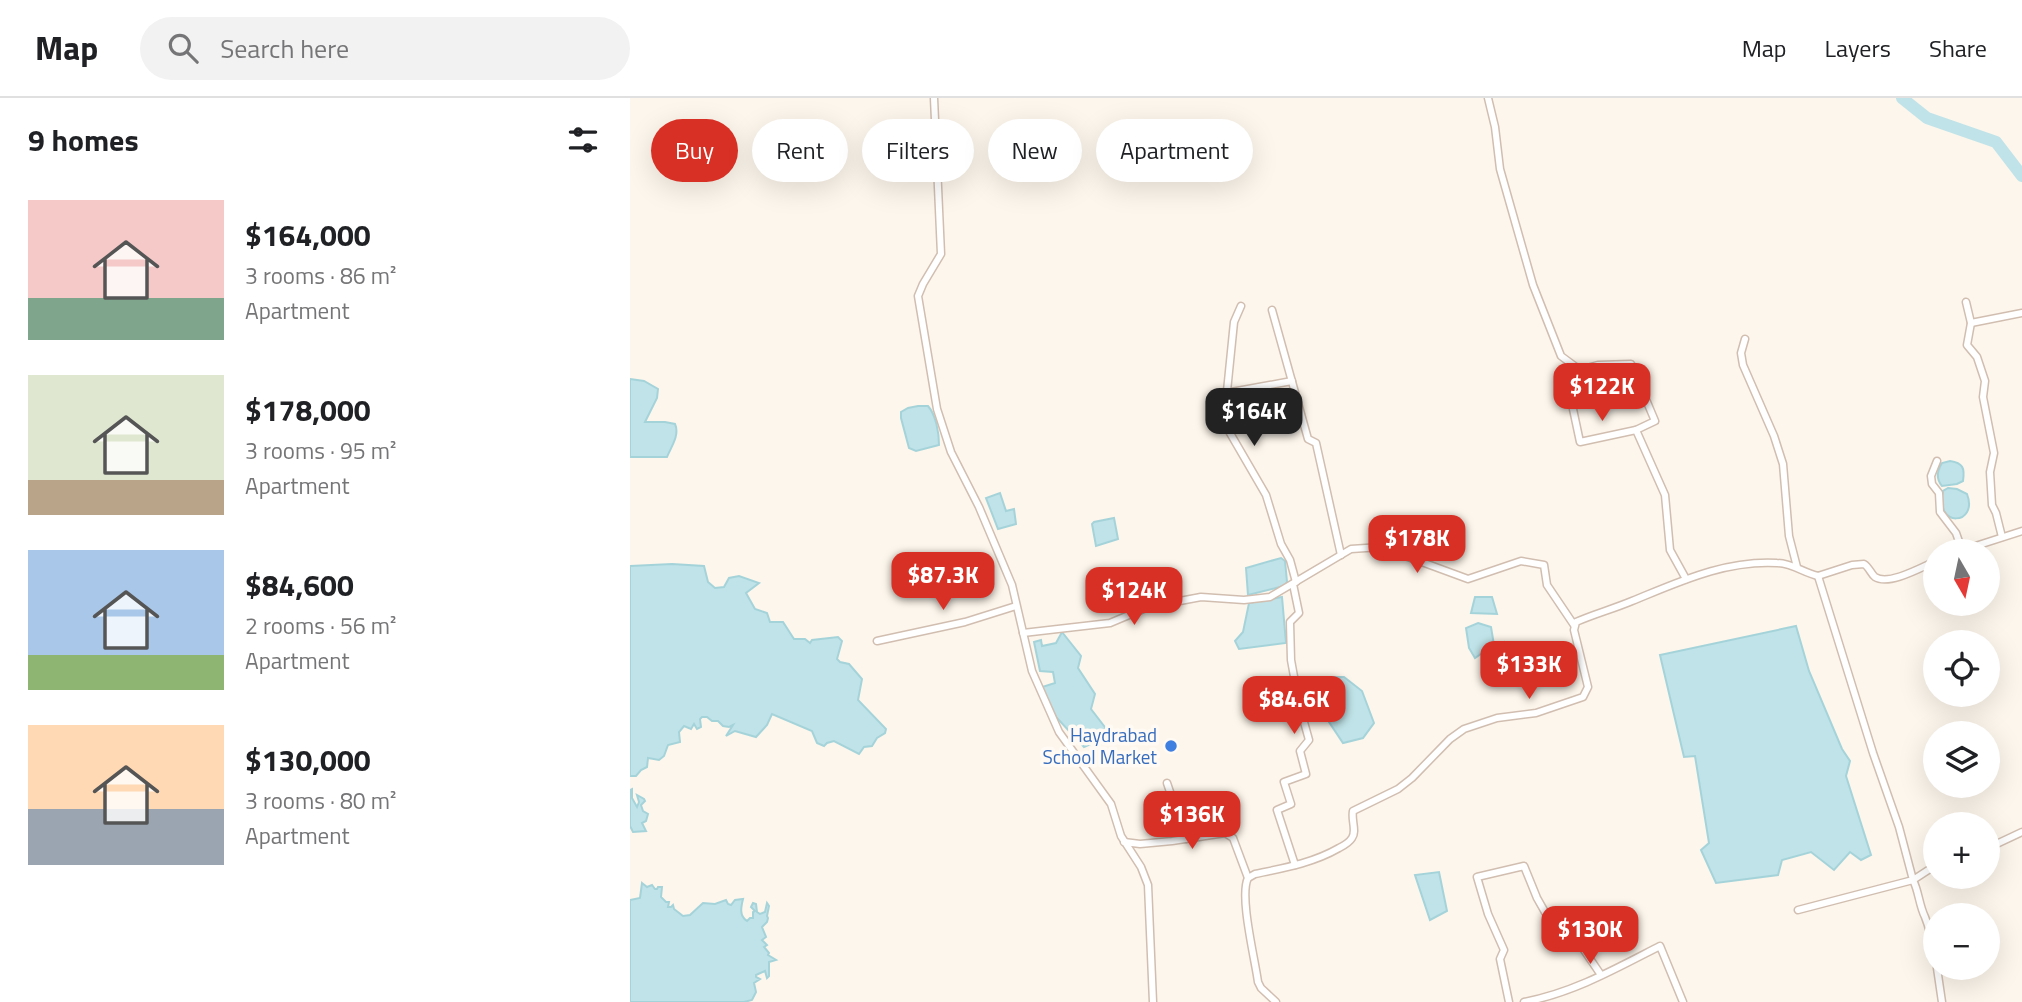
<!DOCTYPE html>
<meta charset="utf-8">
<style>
body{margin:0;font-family:"Titillium Web",sans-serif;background:#f2f2f2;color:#202124;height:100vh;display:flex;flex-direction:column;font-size:26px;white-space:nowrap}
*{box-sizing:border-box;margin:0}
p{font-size:23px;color:#757577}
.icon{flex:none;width:38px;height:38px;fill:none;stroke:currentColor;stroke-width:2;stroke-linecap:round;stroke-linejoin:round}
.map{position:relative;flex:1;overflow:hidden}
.sheet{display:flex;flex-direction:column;background:#fff;width:630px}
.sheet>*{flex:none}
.top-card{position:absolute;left:21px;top:21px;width:665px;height:63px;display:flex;gap:14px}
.needle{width:46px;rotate:171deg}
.buttons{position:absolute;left:1293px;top:441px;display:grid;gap:14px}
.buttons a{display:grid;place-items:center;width:77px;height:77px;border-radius:50%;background:#fff;box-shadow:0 7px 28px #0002;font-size:35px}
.price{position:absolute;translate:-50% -60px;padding:0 16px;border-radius:14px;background:#d93025;color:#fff;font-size:23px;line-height:46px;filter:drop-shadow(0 2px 4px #0008)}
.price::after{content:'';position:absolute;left:50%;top:42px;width:21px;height:16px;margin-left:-10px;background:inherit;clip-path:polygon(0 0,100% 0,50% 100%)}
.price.active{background:#222;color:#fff}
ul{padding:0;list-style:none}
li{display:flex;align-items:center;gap:21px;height:175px;padding:0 28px}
li span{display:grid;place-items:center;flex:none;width:196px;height:140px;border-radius:0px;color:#555}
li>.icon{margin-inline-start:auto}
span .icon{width:84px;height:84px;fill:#fffc;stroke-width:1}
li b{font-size:30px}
h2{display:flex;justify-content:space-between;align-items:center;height:84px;padding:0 28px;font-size:30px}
.pill{padding:0 24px;border-radius:32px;background:#fff;box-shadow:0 7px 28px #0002;font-size:24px;line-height:63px}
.pill.active{background:#d93025;color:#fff}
header{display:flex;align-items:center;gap:42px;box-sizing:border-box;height:98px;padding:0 35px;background:#fff;border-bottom:2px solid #e0e0e0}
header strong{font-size:33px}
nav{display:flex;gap:38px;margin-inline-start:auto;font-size:24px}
.search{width:490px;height:63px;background:#f2f2f2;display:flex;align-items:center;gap:18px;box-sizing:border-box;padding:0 24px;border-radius:38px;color:#757577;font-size:26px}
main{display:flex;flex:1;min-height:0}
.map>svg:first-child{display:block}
</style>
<header>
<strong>Map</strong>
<div class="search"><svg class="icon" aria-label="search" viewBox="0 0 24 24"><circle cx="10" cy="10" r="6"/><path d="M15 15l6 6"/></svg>Search here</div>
<nav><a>Map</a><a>Layers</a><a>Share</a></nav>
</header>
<main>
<section class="sheet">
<h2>9 homes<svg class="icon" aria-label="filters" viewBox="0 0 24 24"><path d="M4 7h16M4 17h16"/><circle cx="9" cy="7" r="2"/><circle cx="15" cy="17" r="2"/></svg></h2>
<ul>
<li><span style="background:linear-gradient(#f6c9c9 70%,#7fa58c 0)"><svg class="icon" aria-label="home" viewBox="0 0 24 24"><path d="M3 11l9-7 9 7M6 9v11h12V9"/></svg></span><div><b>$164,000</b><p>3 rooms · 86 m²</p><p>Apartment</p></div></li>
<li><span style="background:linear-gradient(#dfe7d0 75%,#b9a48a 0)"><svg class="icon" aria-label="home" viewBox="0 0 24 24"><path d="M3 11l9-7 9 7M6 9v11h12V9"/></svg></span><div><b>$178,000</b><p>3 rooms · 95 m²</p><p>Apartment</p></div></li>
<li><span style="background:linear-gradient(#a9c7e8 75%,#8fb573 0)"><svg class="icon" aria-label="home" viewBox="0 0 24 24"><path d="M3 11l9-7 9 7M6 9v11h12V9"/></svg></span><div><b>$84,600</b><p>2 rooms · 56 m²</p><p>Apartment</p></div></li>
<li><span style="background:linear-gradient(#ffd9b3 60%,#9aa5b1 0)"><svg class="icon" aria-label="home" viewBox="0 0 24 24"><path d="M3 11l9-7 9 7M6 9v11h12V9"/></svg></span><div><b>$130,000</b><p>3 rooms · 80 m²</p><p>Apartment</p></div></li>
</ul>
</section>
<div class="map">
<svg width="1392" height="904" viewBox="0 0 1392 904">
<rect width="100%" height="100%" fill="#fdf6ec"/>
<!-- water -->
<g fill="#bfe3e8" stroke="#a5d3da" stroke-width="2">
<path d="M0,281L14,283L28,291L27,300L15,324H35L45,326C50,337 41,349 37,359H0Z"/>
<path d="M288,308H298C306,317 309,335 309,347L286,353L279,350L271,320V314L278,310Z"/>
<path d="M1320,363C1333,365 1335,370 1333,383L1327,386L1312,388C1306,381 1307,373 1312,365Z"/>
<path d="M1318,390L1327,391L1337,396C1349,427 1304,431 1313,393Z"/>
<polygon points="370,395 376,413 384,411 386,426 368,431 356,400"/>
<polygon points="484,420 488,441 466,448 462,426 464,424"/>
<polygon points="651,460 655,463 657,484 654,488 618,497 616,470"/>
<polygon points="42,466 74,468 78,484 85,490 94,489 99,480 109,478 129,485 116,495 125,511 137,515 140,524 153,524 164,541 175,541 180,545 182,542 208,539 212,543 207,561 210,564 219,566 232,581 228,602 256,631 255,635 247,640 242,648 234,649 229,656 204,643 197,645 194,648 187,645 182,633 142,616 137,627 126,639 105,633 96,638 103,627 99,629 93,628 88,623 82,623 77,619 72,619 70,621 71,629 67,631 64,626 61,631 54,628 49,634 50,644 38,647 34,658 29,662 18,660 17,669 11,672 6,678 0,678 0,468"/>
<polygon points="652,499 656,545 609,551 605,543 613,534 619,505"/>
<polygon points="845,499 862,499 867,516 841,515"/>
<polygon points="848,525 861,529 865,553 855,553 845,560 839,550 836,530"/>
<polygon points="1166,528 1179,573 1212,651 1220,663 1216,678 1241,757 1231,762 1220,754 1204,772 1181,754 1152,762 1148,777 1086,785 1071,752 1079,745 1065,658 1054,659 1030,557"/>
<polygon points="432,534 451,558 448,570 465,596 461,611 481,637 454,649 426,619 412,589 425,585 423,574 410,573 404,544 411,542 412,548 426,545"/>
<polygon points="875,544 890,546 891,567 877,567"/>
<polygon points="696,579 714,579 732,593 744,625 733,640 713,645 681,597"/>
<polygon points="2,691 2,700 7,709 9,704 7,697 14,701 15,703 11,707 13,713 18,716 16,723 12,725 16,733 3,734 0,728 0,692"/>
<polygon points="809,774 817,813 800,822 785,777"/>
<path d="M12,785L17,789L22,787L25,791H27L28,789H32L31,799L36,804H39L38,809H41L43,807L44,811L53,818L60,817L73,805L85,806L96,802L98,806L101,807L105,802L113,801C111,809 109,818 117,823L120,820H123V814L125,813L121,809L123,805L126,806L127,814L130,816L135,814L137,805L139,808L137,818L138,820L137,824L132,829L136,839L132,842L137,847L134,849L139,855L138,857L146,862L139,864V878L137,880L135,873L126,877V879L130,881L124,885L126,894L122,902L114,904H0V802L10,800Z"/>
</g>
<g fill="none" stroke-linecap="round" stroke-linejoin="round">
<!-- river -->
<polyline stroke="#bfe3e8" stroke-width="12" points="1272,0 1297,20 1366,44 1392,78"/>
<!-- minor casing -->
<g stroke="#d1beb0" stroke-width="9">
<g id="minor">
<polyline points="304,0 311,156 293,186 288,198 307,311 321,354 349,409 382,487 402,573 429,634 481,706 491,738 511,769 518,787 523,904"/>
<polyline points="858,0 865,29 870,71 903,187 931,258 950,272 968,267 1001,266 1025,323 1006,332 1035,397 1040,452 1056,481"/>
<polyline points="1336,204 1341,225 1337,247 1347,259 1355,283 1353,299 1364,355 1360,374 1362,407 1366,415 1372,439"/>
<polyline points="611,208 604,224 595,313 600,335 636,397 651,446 660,462 666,484"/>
<polyline points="642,212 678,341 686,345 711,457"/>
<polyline points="1341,225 1392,215"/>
<polyline points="1115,241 1111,255 1113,267 1144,338 1153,366 1159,438 1167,469"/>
<polyline points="596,295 662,283"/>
<polyline points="943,311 950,344 1006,332"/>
<polyline points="595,313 666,299"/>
<polyline points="598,324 623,319"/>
<polyline points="1307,363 1301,378 1302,386 1309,395 1310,414 1326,435 1332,452"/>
<polyline points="1330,453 1392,433"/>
<polyline points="663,486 669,515 660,524 661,562 669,606 679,642 670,653 676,676 654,684 661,706 647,712 665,767"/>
<polyline points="393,535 480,525 518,509 571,499 614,502 640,499 721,451 751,449 838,481 891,463 914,467 917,487 944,527"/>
<polyline points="247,543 335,524 386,508"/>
<polyline points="537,685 556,741"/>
<polyline points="494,744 510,746 542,743 595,735 603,740 618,780"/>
<polyline points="1358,750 1392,734"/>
<path d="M1306,767L1283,782C1289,794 1289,807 1295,819C1301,834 1303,847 1306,862"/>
<polyline points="1168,812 1283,782 1269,729 1243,655 1188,478"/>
<polyline points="1307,870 1312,904"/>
<path d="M646,904L631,890L628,884C625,861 609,798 618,780L625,776C654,770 683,765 709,750C713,748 719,745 722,740C727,733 721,722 723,713L768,691L782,680L820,641L834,631L867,620L906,615L953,599L958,589L944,532L946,524C964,516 983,511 1002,503C1049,484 1095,462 1147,465C1162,465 1174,475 1188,478L1222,467L1234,466C1239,469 1241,476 1245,479C1259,488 1292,469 1306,463"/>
<polyline points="879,904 870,861 874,852 858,816 847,779 894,768 907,800 924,830 935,832 940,843 952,849 971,877"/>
<path d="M894,904C943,895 987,870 1030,848L1053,904"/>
</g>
</g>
<!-- minor -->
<use href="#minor" stroke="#fff" stroke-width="6"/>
</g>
<!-- markers -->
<circle fill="#3f7fe0" stroke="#fffaf3" stroke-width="2.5" cx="541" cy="648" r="7"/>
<g text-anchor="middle" stroke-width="7" stroke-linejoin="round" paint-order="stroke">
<!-- shop labels -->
<g font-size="19" fill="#366cbe" stroke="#fffaf3" text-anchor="end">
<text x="527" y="644">Haydrabad<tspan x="527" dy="22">School Market</tspan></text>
</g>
</g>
</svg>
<div class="buttons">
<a><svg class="needle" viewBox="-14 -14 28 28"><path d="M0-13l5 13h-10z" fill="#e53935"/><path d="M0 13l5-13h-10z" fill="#757577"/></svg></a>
<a><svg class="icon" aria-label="locate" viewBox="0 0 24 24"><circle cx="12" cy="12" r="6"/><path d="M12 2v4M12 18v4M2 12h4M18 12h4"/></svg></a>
<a><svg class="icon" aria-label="layers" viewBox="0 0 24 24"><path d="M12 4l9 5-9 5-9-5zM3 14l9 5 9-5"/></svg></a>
<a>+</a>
<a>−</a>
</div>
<b class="price" style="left:972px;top:325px">$122K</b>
<b class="price active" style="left:624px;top:350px">$164K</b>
<b class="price" style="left:787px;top:477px">$178K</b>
<b class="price" style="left:313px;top:514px">$87.3K</b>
<b class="price" style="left:504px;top:529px">$124K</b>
<b class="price" style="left:899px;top:603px">$133K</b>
<b class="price" style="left:664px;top:638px">$84.6K</b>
<b class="price" style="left:562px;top:753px">$136K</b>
<b class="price" style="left:960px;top:868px">$130K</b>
<div class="top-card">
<a class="pill active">Buy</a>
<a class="pill">Rent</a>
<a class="pill">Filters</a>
<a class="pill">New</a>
<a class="pill">Apartment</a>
</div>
</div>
</main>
